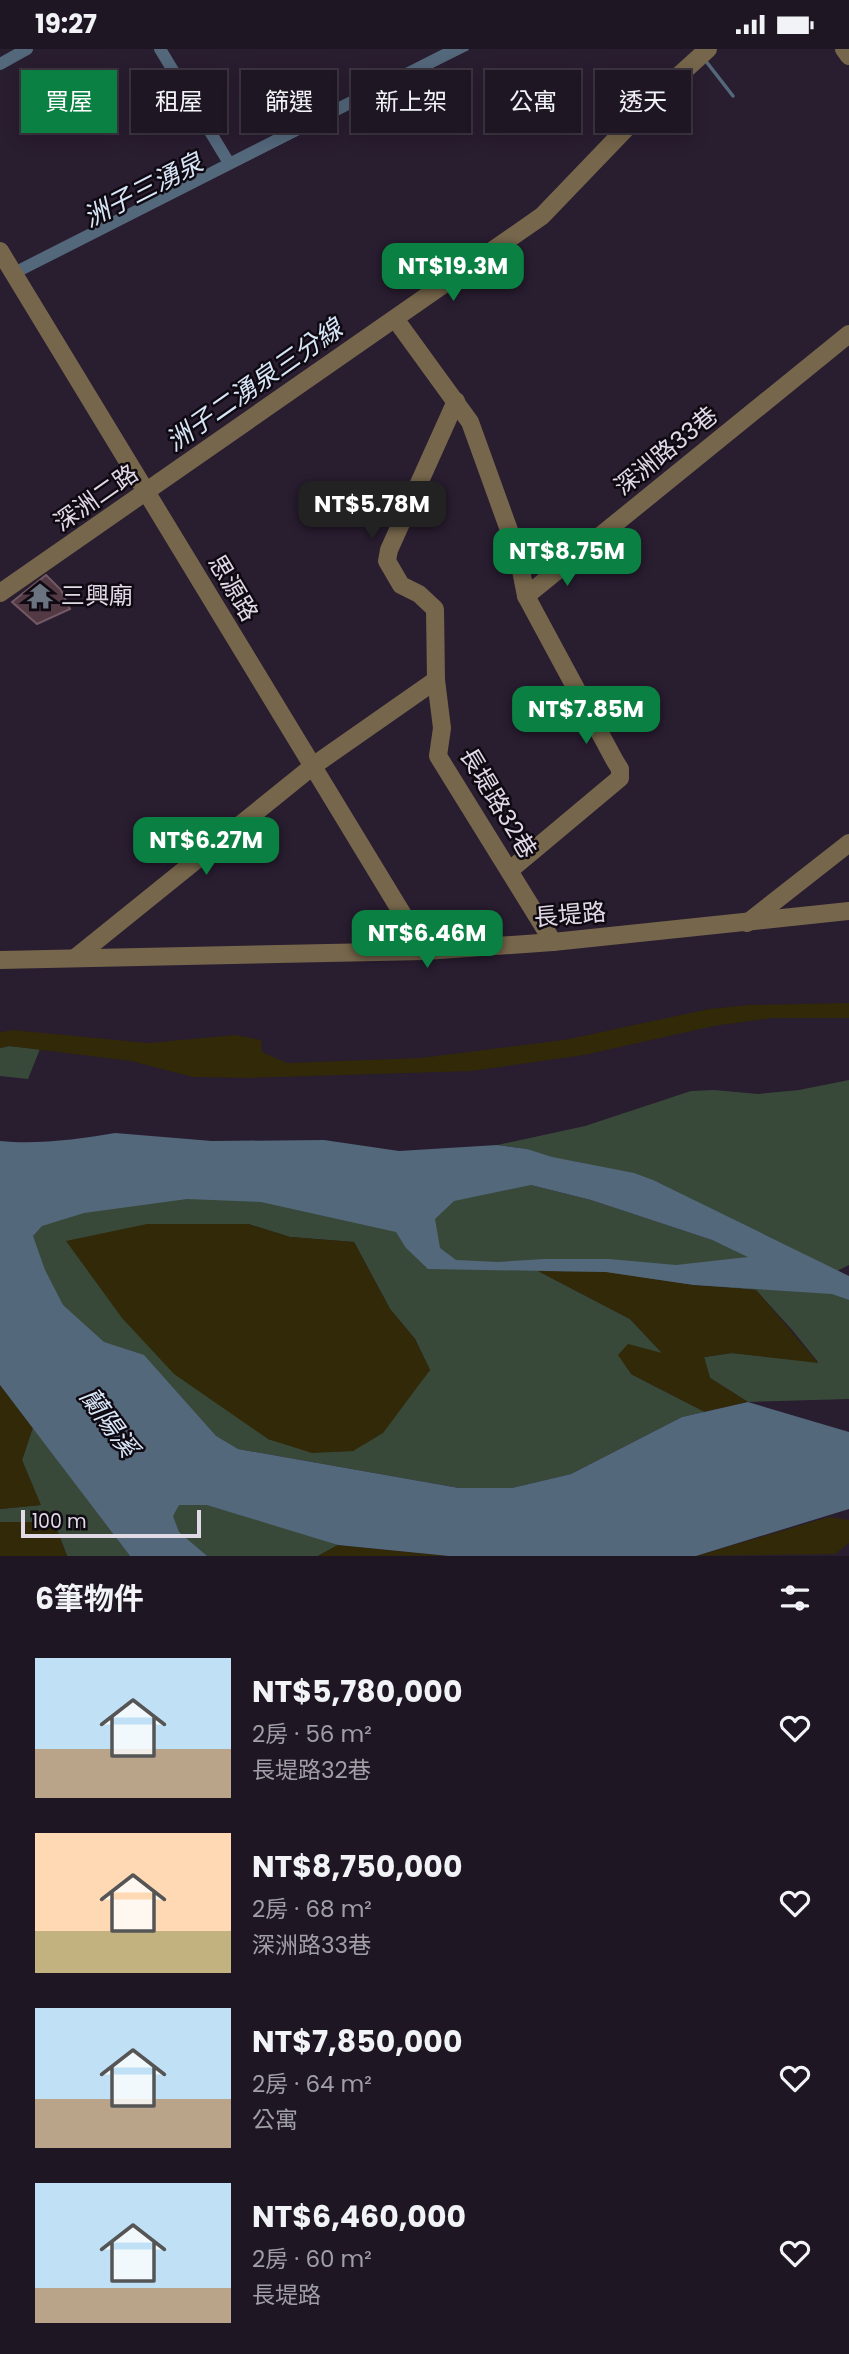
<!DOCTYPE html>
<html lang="zh-TW">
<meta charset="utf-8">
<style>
body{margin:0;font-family:Poppins,"Noto Sans TC",sans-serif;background:#271f2c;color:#f1f3f6;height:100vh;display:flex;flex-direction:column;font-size:26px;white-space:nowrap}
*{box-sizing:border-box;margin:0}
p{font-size:23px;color:#a19fa6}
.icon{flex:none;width:38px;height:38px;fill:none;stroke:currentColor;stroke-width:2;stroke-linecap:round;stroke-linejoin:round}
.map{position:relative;height:1507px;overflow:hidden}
.drawer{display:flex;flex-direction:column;background:#1f1624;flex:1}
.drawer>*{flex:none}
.banner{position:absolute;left:21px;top:21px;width:808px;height:63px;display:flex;gap:14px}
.scale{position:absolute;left:21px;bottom:18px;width:180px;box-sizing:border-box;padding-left:7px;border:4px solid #e1d9e6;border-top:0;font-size:19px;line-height:24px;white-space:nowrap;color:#e1d9e6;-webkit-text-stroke:5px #0f0912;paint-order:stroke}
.price{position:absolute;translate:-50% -60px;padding:0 16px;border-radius:14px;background:#0b8043;color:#fff;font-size:23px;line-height:46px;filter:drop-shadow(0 2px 4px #0008)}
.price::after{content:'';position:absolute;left:50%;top:42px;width:21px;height:16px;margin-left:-10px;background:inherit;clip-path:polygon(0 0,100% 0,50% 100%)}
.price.current{background:#222;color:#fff}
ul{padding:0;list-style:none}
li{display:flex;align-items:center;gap:21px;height:175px;padding:0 35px}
li span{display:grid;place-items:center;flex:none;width:196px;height:140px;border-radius:0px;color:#555}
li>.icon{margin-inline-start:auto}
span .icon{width:84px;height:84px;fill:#fffc;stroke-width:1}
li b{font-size:30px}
h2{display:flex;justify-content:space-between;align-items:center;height:84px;padding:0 35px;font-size:30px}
.pill{padding:0 24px;border-radius:0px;background:#1f1624;box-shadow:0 4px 18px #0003,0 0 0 2px #3c3541;font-size:24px;line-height:63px}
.pill.current{background:#0b8043;color:#fff}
.status{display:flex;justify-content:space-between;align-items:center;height:49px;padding:0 35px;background:#1f1624;direction:ltr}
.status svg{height:19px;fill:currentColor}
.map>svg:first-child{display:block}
</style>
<div class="status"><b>19:27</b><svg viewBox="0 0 49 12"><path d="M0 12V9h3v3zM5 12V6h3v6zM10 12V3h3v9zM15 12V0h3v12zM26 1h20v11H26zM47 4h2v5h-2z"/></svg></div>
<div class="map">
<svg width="849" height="1507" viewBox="0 0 849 1507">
<rect width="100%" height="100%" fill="#291d30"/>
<!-- green -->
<g fill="#384939" fill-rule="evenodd">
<polygon points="9,997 40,1000 28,1030 0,1027 0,999"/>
<polygon points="849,1031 849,1216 837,1222 527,1100 497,1096 585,1077 691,1042 714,1041 758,1045 799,1041"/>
<path d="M0,1115L531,1136L591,1151L712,1191L849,1251V1350L748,1353L710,1329L704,1308L732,1304L818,1313L793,1282L756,1241L540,1223L630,1270L663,1305L631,1325L705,1363L682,1368L571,1425L512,1439H459L238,1400L196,1384L77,1302ZM248,1175L290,1188L354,1193L390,1260L415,1290L430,1321L353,1402L312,1403L268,1390Z"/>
<polygon points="33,1378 130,1507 67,1507 54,1473 0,1473 0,1460 40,1456 22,1411"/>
<polygon points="155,1423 338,1496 318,1507 193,1507 185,1499"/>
</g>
<!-- sand -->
<g fill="#312908">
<polygon points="849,954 849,969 772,969 714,977 584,1006 472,1022 249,1029 193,1028 131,1012 9,997 0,999 0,983 13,981 148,994 235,986 261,991 262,1003 287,1014 421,1009 564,991 709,960 748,956"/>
<polygon points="147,1175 248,1175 290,1188 354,1193 390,1260 415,1290 430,1321 383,1384 353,1402 312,1404 268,1390 174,1325 122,1269 66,1192"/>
<polygon points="538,1222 606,1223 694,1236 756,1241 818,1314 732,1304 704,1308 710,1329 748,1353 705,1363 631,1325 618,1306 628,1295 662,1304 630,1270"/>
<polygon points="0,1336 33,1378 22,1411 41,1456 0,1460"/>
<polygon points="829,1468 849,1471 849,1494 835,1505 696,1507"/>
<polygon points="0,1473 54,1473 67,1507 0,1507"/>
<polygon points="338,1496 449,1507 318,1507"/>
</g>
<!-- water -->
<path fill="#54687c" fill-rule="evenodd" d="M115,1084L212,1092L324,1091L399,1102L497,1096L527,1100L552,1108L634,1124L653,1131L849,1227V1251L832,1245L694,1236L606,1223L428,1220L406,1199L396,1183L261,1153L187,1150L84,1164L42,1177L33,1187L45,1221L63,1256L104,1293L144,1306L216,1387L238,1400L459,1439H512L571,1425L682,1368L748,1353L849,1383V1460L696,1507H449L338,1496L207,1456H179L173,1467L179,1483L207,1507H130L0,1336V1092C37,1096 79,1090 115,1084ZM531,1136L591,1151L712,1191L748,1208L676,1216L609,1210H544L498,1213L456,1211L440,1199L435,1170L454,1152Z"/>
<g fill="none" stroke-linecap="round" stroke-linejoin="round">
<!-- stream -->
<g stroke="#54687c" stroke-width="3.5">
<polyline points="705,11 733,47"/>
<polyline points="24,222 467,0"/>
</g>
<!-- canal -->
<g stroke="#54687c" stroke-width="12">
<polyline points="160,0 229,114"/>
<polyline points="0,15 27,0"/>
<polyline points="22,220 456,0"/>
</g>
</g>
<!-- building -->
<polygon fill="#533944" stroke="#735964" stroke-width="2" points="46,526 61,541 70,560 37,575 12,553"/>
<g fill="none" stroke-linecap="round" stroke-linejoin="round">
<!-- minor -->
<g stroke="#76664b" stroke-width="18">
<polyline points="844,0 849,7"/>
<polyline points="0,202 425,902"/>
<polyline points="396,271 470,373 518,506 526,547 849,285"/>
<polyline points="0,544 542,167 664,40 708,0"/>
<polyline points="436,631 435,560 419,545 401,536 387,512 389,501 456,352"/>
<polyline points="510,821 620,729 620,720 615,712 526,547"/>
<polyline points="747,874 849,794"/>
<polyline points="75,909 313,717 436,631 442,679 438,707 553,893"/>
<polyline points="0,911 425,902 553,893 849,862"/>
</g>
</g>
<!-- icons -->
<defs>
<g id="temple-bare" transform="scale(2.1)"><path d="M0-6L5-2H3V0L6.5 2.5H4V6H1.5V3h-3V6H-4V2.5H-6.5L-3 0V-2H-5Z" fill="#6b7280" stroke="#0f0912" stroke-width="2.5" paint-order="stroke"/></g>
</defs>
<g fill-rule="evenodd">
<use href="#temple-bare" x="40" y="547"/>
</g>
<g text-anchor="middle" stroke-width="5" stroke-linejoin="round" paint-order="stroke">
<!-- street labels -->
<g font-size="24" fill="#e1d9e6" stroke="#0f0912">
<text transform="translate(666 402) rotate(-39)" y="8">深洲路33巷</text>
<text transform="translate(96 449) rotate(-35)" y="8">深洲二路</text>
<text transform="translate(233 539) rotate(59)" y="8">思源路</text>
<text transform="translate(498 754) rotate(59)" y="8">長堤路32巷</text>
<text transform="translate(570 866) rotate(-5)" y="8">長堤路</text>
</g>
<!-- poi labels -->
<g font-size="24" fill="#e1d9e6" stroke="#0f0912" text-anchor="start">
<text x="61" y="555">三興廟</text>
</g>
<!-- water labels -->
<g font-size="26" font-style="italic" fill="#d7e6f7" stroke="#0f0912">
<text transform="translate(143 141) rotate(-27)" y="9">洲子三湧泉</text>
<text transform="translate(254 336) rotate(-35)" y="9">洲子二湧泉三分線</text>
<text transform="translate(109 1373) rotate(54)" y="9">蘭陽溪</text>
</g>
</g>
</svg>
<div class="scale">100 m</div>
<b class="price" style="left:453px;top:254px">NT$19.3M</b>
<b class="price current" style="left:372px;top:492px">NT$5.78M</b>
<b class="price" style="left:567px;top:539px">NT$8.75M</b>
<b class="price" style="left:586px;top:697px">NT$7.85M</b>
<b class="price" style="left:206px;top:828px">NT$6.27M</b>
<b class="price" style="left:427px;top:921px">NT$6.46M</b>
<div class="banner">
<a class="pill current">買屋</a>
<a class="pill">租屋</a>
<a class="pill">篩選</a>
<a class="pill">新上架</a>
<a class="pill">公寓</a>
<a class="pill">透天</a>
</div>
</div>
<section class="drawer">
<h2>6筆物件<svg class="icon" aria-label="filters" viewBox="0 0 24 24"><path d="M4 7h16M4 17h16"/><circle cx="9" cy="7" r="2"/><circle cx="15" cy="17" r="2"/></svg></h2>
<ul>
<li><span style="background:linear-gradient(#bfe0f5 65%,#b9a48a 0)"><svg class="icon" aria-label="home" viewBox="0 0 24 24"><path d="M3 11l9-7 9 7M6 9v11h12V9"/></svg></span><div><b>NT$5,780,000</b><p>2房 · 56 m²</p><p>長堤路32巷</p></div><svg class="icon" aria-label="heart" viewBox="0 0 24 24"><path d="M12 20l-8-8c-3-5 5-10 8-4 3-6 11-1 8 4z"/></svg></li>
<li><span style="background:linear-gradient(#ffd9b3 70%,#c2b280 0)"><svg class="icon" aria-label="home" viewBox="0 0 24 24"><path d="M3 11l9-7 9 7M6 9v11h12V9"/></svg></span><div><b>NT$8,750,000</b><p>2房 · 68 m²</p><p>深洲路33巷</p></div><svg class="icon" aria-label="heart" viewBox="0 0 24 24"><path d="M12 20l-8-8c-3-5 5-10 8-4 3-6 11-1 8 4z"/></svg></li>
<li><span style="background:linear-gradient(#bfe0f5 65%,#b9a48a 0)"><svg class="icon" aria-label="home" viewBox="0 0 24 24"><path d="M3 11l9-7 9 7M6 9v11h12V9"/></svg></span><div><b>NT$7,850,000</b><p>2房 · 64 m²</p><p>公寓</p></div><svg class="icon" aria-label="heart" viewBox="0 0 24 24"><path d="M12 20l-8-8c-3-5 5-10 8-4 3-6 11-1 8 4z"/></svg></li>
<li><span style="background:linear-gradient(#bfe0f5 75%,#b9a48a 0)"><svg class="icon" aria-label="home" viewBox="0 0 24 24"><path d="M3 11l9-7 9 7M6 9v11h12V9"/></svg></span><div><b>NT$6,460,000</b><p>2房 · 60 m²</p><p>長堤路</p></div><svg class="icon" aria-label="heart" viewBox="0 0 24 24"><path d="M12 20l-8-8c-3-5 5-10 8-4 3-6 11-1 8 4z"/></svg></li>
</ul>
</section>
